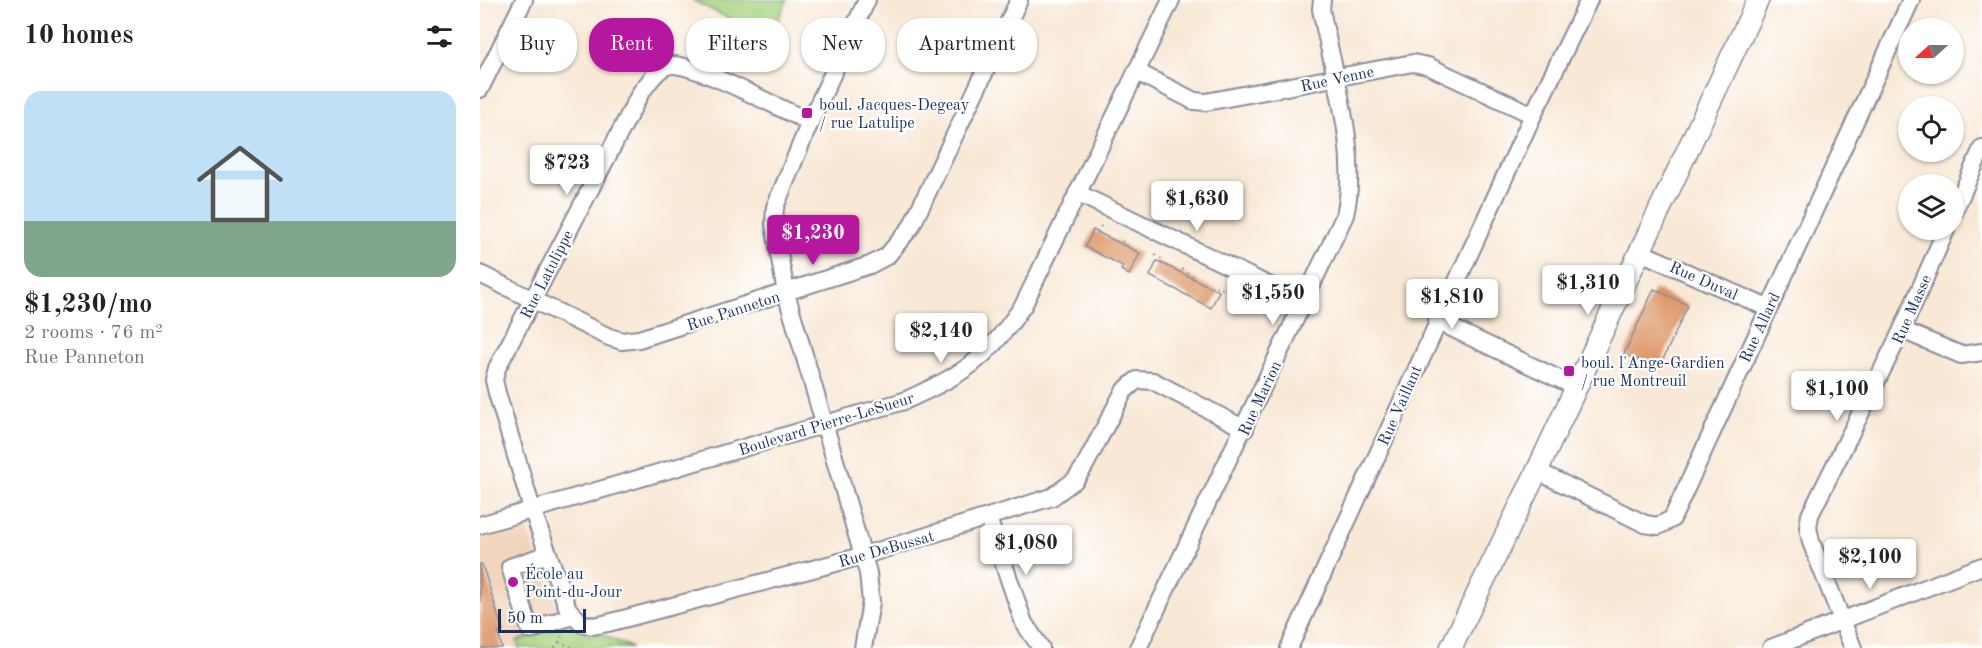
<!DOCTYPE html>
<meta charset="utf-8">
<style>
body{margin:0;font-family:"Old Standard TT",serif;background:#f6f6f6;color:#222;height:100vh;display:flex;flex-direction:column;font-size:22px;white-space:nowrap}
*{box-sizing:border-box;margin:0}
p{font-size:20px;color:#767676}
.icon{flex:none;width:33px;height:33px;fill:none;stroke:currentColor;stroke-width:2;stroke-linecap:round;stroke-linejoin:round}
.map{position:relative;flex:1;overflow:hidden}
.side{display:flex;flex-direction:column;background:#fff;width:480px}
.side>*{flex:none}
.guide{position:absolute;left:18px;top:18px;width:570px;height:54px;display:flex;gap:12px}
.needle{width:39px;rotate:249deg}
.buttons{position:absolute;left:1418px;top:18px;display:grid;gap:12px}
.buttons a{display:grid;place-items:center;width:66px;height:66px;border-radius:50%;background:#fff;box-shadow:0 2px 4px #0004;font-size:30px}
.scale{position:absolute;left:18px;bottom:15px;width:88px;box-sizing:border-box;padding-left:6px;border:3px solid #1b2f5e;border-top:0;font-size:16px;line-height:21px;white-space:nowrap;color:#1b2f5e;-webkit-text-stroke:4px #fff;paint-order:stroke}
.price{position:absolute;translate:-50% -51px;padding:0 14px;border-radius:6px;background:#fff;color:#222;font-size:20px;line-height:39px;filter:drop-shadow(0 2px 3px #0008)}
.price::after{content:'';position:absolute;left:50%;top:36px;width:18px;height:14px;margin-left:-9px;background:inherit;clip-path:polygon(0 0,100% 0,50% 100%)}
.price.active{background:#b5179e;color:#fff}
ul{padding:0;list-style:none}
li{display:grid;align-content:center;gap:12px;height:318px;padding:0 24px}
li+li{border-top:2px solid #e0e0e0}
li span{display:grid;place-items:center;height:186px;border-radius:18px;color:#555}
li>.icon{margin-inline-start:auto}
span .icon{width:108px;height:108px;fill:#fffc;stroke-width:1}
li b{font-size:26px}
h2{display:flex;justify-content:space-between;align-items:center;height:72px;padding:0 24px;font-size:26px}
.tag{padding:0 21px;border-radius:24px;background:#fff;box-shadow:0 2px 4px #0004;font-size:21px;line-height:54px}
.tag.active{background:#b5179e;color:#fff}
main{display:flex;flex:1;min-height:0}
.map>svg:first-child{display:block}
</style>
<main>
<section class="side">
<h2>10 homes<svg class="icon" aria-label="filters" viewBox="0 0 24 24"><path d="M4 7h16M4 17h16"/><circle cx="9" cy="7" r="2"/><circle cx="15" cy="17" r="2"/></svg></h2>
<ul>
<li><span style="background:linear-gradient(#bfe0f5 70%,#7fa58c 0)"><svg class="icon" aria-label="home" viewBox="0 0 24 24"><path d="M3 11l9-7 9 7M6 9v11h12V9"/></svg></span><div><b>$1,230/mo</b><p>2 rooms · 76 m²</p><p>Rue Panneton</p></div></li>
</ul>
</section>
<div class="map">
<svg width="1502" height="648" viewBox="0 0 1502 648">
<rect width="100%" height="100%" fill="#fff"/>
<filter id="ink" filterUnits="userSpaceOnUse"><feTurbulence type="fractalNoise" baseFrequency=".0167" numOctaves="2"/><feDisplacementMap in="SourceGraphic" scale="12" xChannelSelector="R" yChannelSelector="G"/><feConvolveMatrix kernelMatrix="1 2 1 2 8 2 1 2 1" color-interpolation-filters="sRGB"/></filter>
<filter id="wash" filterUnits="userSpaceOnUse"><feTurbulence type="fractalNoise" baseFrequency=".008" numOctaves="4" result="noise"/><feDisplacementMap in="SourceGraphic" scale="24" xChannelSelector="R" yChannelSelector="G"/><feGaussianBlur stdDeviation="1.35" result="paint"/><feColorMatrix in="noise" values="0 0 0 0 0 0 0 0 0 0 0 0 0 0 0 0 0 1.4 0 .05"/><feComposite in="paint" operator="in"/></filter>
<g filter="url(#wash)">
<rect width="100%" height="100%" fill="#f8e8d5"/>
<!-- built -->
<polygon fill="#f1d5bd" points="45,525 84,626 37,641 39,648 0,648 0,538"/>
<!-- green -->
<g fill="#a8d37f" stroke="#62816e" stroke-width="1.5">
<polygon points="212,0 307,0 290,39"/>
<polygon points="84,626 92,626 110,635 122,634 152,648 39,648 37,641"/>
</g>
<g id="blocks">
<!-- building -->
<g fill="#dd9565">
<polygon points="613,230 660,253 649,275 641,270 643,266 605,247"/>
<polygon points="677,261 739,291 731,308 670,276"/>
<polygon points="1174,289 1208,305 1178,370 1144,354"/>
<polygon points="0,564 2,564 23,631 18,633 22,648 0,648"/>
</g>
</g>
</g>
<g filter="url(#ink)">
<use href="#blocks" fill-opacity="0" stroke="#8a8c9a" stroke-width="1.5"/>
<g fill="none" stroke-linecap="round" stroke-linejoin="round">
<!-- minor casing -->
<g stroke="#8a8c9a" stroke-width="20">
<g id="minor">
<polyline points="657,72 714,101 726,102 933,63 948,66 1053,115"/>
<polyline points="0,89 44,0"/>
<path d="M330,122C303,110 216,64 192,65C178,66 169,83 161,92L17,368L14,380L17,393L52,509L88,609L101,623L113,626L128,623L382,556L572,497L595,480L604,467L644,391L657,380L673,381L765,429"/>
<polyline points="597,193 823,302"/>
<polyline points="1473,214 1502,148"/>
<polyline points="1160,252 1288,308"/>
<polyline points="0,274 129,337 142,341 159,339 390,265 407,256 431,227 539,0"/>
<polyline points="957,321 1096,387"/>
<polyline points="1422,330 1481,355 1502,352"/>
<polyline points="1057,471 1165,524 1178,526 1192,519 1431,0"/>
<polyline points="508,518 544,623 561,648"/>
<path d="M0,525L424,401C483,375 508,359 544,304L691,0"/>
<polyline points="68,554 30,567 50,630 93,616"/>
<polyline points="383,648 391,602 388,573 306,293 294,225 295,207 330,122 387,0"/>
<path d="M658,648L865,215C880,151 853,73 841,9L842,0"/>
<polyline points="809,648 1053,115 1109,0"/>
<polyline points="1291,648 1502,566"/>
<polyline points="1373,648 1331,542 1328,527 1330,515 1422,330 1466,230"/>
</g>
</g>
<!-- major casing -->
<g stroke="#8a8c9a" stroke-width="24">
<polyline id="major" points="971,648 1057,471 1278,0"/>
</g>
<!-- path -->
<g stroke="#8a8c9a" stroke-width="2" stroke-dasharray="1.5 4.5" stroke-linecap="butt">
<polyline points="619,233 621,225"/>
<polyline points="642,241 648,246"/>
<polyline points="675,255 682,259 681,262"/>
<polyline points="702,269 713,276 712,278"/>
<polyline points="732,288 733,285 745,290"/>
<polyline points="79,642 95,648"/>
<polyline points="75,648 83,635"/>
</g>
<!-- minor -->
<use href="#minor" stroke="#fff" stroke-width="16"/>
<!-- major -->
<use href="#major" stroke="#fff" stroke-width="21"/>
</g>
</g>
<!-- markers -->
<g fill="#b5179e" stroke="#fff" stroke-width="2">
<rect x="321" y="107" width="12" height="12" rx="3"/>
<rect x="1083" y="365" width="12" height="12" rx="3"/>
<circle cx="33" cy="582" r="6"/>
</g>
<g text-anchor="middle" stroke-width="4.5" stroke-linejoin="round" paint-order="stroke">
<!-- street labels -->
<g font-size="16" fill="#1b2f5e" stroke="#fff">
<text transform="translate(857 78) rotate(-12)" y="6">Rue Venne</text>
<text transform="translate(66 274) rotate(-63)" y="6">Rue Latulippe</text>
<text transform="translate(1224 280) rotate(24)" y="6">Rue Duval</text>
<text transform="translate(1431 309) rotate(-66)" y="6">Rue Masse</text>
<text transform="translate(253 310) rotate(-18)" y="6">Rue Panneton</text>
<text transform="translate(1279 327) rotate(-65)" y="6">Rue Allard</text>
<text transform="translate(779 398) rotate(-65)" y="6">Rue Marion</text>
<text transform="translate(919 405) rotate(-66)" y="6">Rue Vaillant</text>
<text transform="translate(346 423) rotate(-17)" y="6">Boulevard Pierre-LeSueur</text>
<text transform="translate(406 548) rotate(-16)" y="6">Rue DeBussat</text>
</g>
<!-- poi labels -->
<g font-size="16" fill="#1b2f5e" stroke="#fff" text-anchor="start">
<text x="339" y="110">boul. Jacques-Degeay<tspan x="339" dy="18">/ rue Latulipe</tspan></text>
<text x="1101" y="368">boul. l'Ange-Gardien<tspan x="1101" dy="18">/ rue Montreuil</tspan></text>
<text x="45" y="579">École au<tspan x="45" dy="18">Point-du-Jour</tspan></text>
</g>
</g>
</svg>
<div class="buttons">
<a><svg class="needle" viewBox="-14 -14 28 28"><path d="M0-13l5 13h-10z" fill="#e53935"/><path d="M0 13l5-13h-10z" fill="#767676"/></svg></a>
<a><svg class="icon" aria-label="locate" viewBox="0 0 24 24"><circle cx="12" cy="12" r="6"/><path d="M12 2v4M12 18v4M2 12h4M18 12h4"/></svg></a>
<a><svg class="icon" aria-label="layers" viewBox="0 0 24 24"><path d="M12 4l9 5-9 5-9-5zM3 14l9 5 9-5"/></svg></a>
</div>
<div class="scale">50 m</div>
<b class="price" style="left:87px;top:196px">$723</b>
<b class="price" style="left:717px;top:232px">$1,630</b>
<b class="price active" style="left:333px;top:266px">$1,230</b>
<b class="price" style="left:1108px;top:316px">$1,310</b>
<b class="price" style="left:793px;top:326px">$1,550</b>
<b class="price" style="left:972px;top:330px">$1,810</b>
<b class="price" style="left:461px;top:364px">$2,140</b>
<b class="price" style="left:1357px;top:422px">$1,100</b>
<b class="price" style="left:546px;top:576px">$1,080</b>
<b class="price" style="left:1390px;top:590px">$2,100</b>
<div class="guide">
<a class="tag">Buy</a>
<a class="tag active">Rent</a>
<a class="tag">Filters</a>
<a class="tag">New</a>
<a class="tag">Apartment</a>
</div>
</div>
</main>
